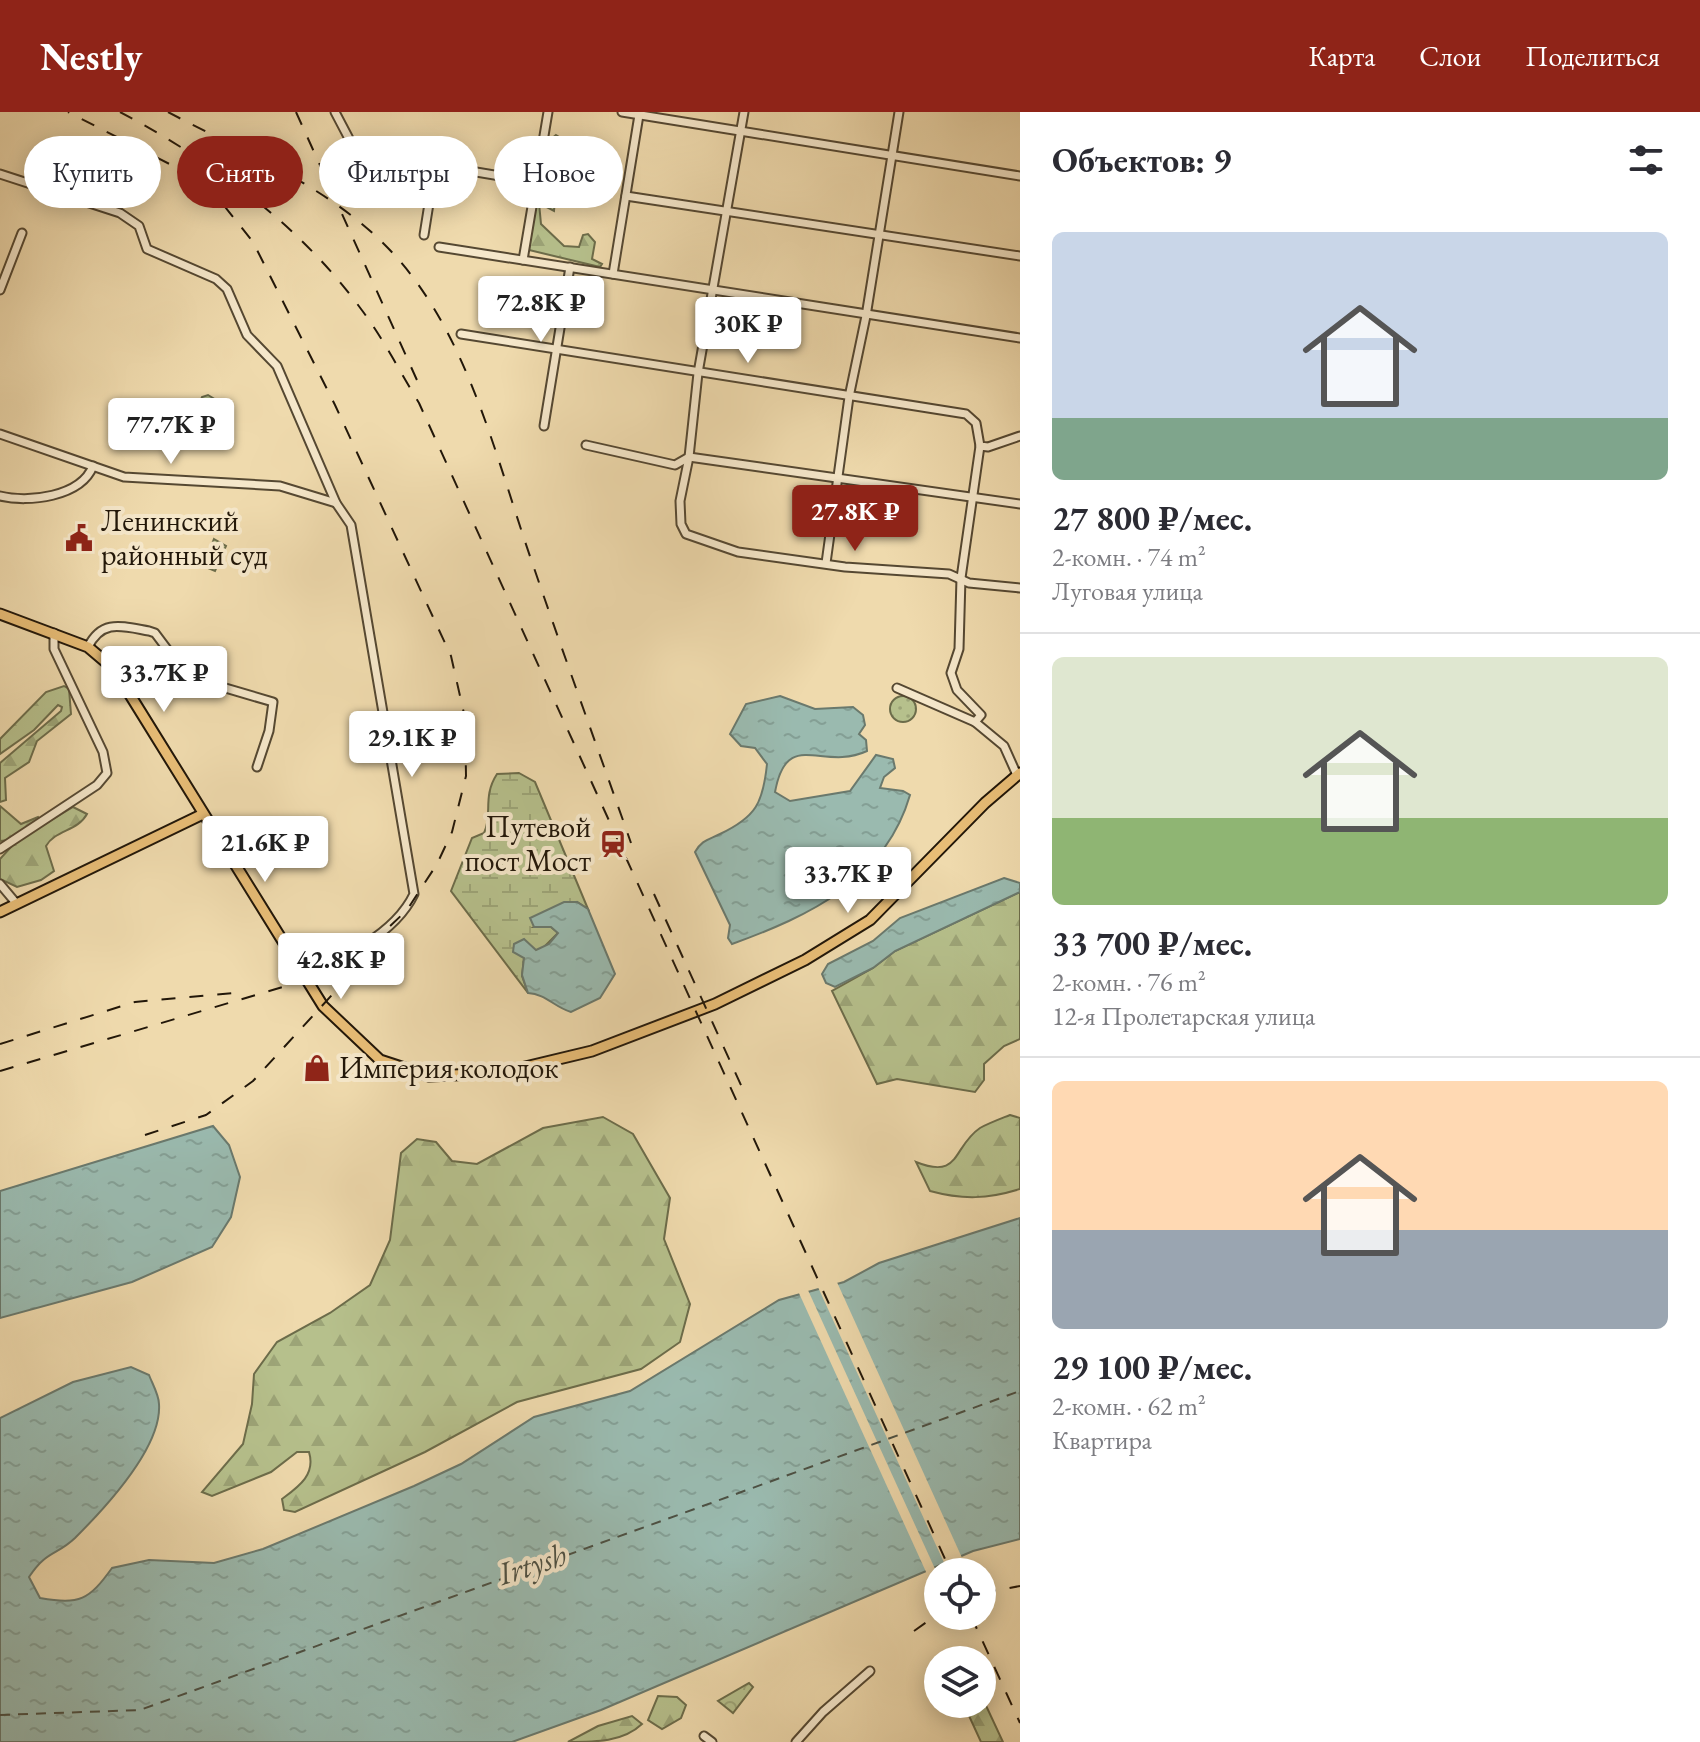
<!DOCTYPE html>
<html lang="ru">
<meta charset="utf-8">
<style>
body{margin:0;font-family:"EB Garamond",serif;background:#f7f7f7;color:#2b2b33;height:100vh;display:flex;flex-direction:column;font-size:30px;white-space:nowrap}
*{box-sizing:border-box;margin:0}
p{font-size:26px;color:#7c7c81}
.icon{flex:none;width:44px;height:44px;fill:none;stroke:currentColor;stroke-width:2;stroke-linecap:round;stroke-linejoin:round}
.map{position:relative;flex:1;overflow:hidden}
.drawer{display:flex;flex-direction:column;background:#fff;width:680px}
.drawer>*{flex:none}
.top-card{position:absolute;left:24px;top:24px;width:760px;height:72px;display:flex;gap:16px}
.tools{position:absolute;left:924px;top:1446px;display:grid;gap:16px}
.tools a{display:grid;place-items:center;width:72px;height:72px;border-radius:50%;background:#fff;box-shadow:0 4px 20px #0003;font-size:40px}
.price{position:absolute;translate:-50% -68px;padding:0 18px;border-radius:8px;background:#fff;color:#222;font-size:26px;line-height:52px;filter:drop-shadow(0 2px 4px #0008)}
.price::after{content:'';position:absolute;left:50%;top:48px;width:24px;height:18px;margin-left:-12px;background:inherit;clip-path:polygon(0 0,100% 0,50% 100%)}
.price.selected{background:#8f2418;color:#fff}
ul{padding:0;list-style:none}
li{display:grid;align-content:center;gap:16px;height:424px;padding:0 32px}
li+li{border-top:2px solid #e1e1e2}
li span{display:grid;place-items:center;height:248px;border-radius:12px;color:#555}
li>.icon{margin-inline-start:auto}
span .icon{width:144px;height:144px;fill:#fffc;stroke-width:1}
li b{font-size:34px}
h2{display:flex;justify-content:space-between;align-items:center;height:96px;padding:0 32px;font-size:34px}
.chip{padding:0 28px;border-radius:36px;background:#fff;box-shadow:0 4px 20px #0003;font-size:28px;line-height:72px}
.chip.selected{background:#8f2418;color:#fff}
header{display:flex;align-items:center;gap:48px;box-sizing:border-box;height:112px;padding:0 40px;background:#8f2418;color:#fff}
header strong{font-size:38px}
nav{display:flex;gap:44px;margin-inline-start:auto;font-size:28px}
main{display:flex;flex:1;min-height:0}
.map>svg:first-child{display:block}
</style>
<header>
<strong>Nestly</strong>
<nav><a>Карта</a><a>Слои</a><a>Поделиться</a></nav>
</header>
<main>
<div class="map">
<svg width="1020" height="1630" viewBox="0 0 1020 1630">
<defs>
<pattern id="grass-dots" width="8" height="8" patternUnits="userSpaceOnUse" patternTransform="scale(2)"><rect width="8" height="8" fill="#b6c08c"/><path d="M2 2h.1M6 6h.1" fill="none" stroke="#9ca477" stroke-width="1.8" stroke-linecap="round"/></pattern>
<pattern id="forest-firs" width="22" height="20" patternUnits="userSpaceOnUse" patternTransform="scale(2)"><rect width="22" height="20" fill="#b6c08c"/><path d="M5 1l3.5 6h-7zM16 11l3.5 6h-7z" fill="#9ca477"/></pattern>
<pattern id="wetland-marsh" width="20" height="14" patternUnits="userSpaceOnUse" patternTransform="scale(2)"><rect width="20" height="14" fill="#b6c08c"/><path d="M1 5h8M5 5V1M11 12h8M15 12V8" fill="none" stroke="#9ca477"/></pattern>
<pattern id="park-crowns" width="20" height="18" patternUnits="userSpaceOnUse" patternTransform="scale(2)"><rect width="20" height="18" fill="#b6c08c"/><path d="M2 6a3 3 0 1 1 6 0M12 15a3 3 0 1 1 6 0" fill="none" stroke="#9ca477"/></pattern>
<pattern id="water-ripples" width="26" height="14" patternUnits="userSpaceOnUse" patternTransform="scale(2)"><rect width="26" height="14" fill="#9abaaf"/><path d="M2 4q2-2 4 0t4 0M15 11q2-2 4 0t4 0" fill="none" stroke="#849f95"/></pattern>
</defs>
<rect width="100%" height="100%" fill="#efdaad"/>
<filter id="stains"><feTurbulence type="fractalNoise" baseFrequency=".0025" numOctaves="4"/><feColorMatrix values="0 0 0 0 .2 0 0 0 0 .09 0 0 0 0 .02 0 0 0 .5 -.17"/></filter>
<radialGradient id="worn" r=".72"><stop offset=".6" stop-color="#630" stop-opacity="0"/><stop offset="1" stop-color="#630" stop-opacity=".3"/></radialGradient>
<!-- grass -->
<circle fill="url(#grass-dots)" stroke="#6c6c4a" stroke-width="2" cx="903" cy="597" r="13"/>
<!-- forest -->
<g fill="url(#forest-firs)" stroke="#6c6c4a" stroke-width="2">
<polygon points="556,23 583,40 567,47 563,58 562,83 555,88 554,99 539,91 541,112 564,134 579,135 583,123 588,122 595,130 592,147 602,152 600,155 529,138 534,85 540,78 546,31"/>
<polygon points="64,574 69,577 71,602 37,629 29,650 5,666 6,688 0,690 0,651 61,599 62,595 58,593 34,618 0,642 0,627 46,580"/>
<path d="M0,694L21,712L38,705L43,713L73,695L87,702C78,719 55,718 46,734L54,759L41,768L17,775L0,767V747L12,734L8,728L0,729Z"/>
<polygon points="1020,780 1020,927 1004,934 984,952 984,968 975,980 897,967 877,972 832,879 873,856 895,839"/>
<path d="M1010,1003L1020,1006V1077C988,1087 963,1088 930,1079L916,1050C961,1068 952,1035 980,1016C989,1011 1000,1007 1010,1003Z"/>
<path d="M603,1005L633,1022L670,1086L664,1127L690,1192L680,1230L641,1257L517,1290L425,1340L295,1400L284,1398L282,1387C298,1375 316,1363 309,1340H297L271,1360L212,1384L202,1380L243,1332L252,1292L254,1262L277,1230L330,1201L370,1173L390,1128L401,1041L417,1027L436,1030L452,1049L477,1052L543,1016Z"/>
<polygon points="658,1584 677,1585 686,1593 681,1606 662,1617 648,1608"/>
<polygon points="982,1585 1003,1630 981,1630 964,1593 982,1592"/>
<path d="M632,1604L642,1612C623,1630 596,1630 568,1630L598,1614Z"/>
</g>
<!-- wetland -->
<path fill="url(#wetland-marsh)" stroke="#6c6c4a" stroke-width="2" d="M519,661L535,670L588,797L577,790L534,815H551L558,821L541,838L524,846L522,864L528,881L451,779L472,726L484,721C493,702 482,685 497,662Z"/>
<!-- park -->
<polygon fill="url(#park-crowns)" stroke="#6c6c4a" stroke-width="2" points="749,1571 753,1575 733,1601 718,1589"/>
<!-- pitch -->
<g fill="#b6c08c" stroke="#6c6c4a" stroke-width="2">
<polygon points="208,283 216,288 207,315 198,317 193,307 202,285"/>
<polygon points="214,427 226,434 215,459 203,454"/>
</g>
<!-- water -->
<g fill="url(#water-ripples)" stroke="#6a796d" stroke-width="2">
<path d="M780,584L815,597L853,595L863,603L865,613L859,622L866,628L867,639C822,660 787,615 775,680L790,689L850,679L876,643L893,647L895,656L884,665L880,676L903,679L910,683C885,769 809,804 732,832L728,826L730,813L695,740C702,728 708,728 720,722C756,705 763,691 767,652L755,636L741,634L730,622L746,592Z"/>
<polygon points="1004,766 1020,771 1020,780 895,839 873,856 835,875 826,871 822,862 828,852 873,829 900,806"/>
<path d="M564,790H577L588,797L615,862L600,886L571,900C554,895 546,882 528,881L522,863L524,846L513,840L514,832L524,827L536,838L549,832L558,821L551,815H534L530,806Z"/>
<polygon points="213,1014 229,1033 240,1065 231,1105 212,1135 132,1170 0,1206 0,1079"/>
<path d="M1020,1106V1427L973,1439L601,1598L512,1630H0V1306L73,1270L131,1255L149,1263C152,1271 159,1283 159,1292C162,1335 104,1397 75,1426C56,1444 47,1438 29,1465L40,1486C80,1493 89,1488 112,1456L149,1448L214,1451L263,1437L414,1374L461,1352L534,1305L630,1279L779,1188L844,1170L879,1151Z"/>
</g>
<!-- pier -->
<g fill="#efdaad">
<polygon points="836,1168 963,1448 946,1455 817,1173"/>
<polygon points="807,1176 936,1459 927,1462 798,1179"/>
</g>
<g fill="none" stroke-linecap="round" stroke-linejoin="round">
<!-- ferry -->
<polyline stroke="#4c5043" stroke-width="2" stroke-dasharray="10 8" stroke-linecap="butt" points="0,1603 140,1598 1020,1279"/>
<!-- minor casing -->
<g stroke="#554832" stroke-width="11">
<g id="minor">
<polyline points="335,0 356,40 536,70"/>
<polyline points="622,0 1020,64"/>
<polyline points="744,0 698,261 689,345 680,389 681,412 686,422 738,440 845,455 949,462 969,471 1020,476"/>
<path d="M0,62L120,101L139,114L147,137L216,167L227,177L247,223L277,254L336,391L351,413L414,782C396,820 340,852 300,858"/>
<polyline points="626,84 1020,144"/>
<polyline points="424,123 435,54"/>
<polyline points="439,135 1020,226"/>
<polyline points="523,148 548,0"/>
<polyline points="613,162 639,3"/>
<polyline points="0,178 22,121"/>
<polyline points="461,222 966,302 976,311 980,334 988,335 1020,324"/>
<polyline points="544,314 570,155"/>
<polyline points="0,322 124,365 280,374 336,391"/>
<polyline points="586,333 675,353 689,345 1020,392"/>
<path d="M0,384C28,391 81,385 93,354"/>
<polyline points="826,451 849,285 866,204 899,0"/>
<path d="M88,535C102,507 121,514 149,519L155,521L188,565L273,590L269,619L257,655"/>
<polyline points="897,576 975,610 1004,634 1017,663"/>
<polyline points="975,610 981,603 957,578 951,561 959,537 961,466 980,334"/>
<polyline points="0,737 97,673 107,661 103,640 54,537 54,521"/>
<polyline points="0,772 16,791"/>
<polyline points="704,1624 712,1630"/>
<polyline points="796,1630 823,1600 870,1559"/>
</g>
</g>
<!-- major casing -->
<g stroke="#221709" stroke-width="13">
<g id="major">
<polyline points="0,502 88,535 114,557 323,894 380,948 429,964 500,961 592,939 715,892 805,848 870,808 985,691 1020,661"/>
<polyline points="0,800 203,702"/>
</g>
</g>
<!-- minor -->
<use href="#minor" stroke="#f5e7ca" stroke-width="7"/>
<!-- major -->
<use href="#major" stroke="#e8bd76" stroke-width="9"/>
<!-- rail -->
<g stroke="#221709" stroke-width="2" stroke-dasharray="14 14" stroke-linecap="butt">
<path d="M120,0C212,49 299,112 361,197C383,226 400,260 419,291L951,1460"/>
<path d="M168,0C241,39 321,71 381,129C466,211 494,341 532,450C564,544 598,637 631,731"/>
<polyline points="296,0 421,277"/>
<polyline points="654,782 745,982"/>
<polyline points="0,932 135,890 234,881"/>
<polyline points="0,959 306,868 368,835 407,798 437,752 452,720 466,664 465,606 451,544 335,293 253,130 222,91 189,62 68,0"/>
<polyline points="145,1023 206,1003 253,969 376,835"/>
<polyline points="982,1481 1020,1474"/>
<polyline points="971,1504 1020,1611"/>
<polyline points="914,1519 938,1502"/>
</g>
</g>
<!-- icons -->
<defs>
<g id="civic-bare" transform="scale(2.16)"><path d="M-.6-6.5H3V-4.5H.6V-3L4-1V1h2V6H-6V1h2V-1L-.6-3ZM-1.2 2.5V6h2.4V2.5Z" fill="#8f2418" stroke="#f5e7ca" stroke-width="2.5" paint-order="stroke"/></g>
<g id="station-bare" transform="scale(2.16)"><path d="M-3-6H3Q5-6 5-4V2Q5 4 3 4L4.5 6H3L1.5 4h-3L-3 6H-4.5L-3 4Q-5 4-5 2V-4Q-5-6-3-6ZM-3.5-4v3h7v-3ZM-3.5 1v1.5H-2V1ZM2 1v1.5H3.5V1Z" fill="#8f2418" stroke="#f5e7ca" stroke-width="2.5" paint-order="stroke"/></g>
<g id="shop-bare" transform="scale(2.16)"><path d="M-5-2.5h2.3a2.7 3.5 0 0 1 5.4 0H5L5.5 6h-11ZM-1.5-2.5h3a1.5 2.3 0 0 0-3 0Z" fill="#8f2418" stroke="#f5e7ca" stroke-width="2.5" paint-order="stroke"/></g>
</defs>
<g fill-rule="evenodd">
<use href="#civic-bare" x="79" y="426"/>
<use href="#station-bare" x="613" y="732"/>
<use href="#shop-bare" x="317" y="956"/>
</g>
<g text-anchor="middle" stroke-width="8" stroke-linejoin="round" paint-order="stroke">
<!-- poi labels -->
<g font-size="30" fill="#221709" stroke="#f5e7ca" text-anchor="start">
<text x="101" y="419">Ленинский<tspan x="101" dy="34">районный суд</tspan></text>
<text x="591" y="725" text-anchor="end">Путевой<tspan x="591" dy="34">пост Мост</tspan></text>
<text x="339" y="966">Империя колодок</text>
</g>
<!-- water labels -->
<g font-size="32" font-style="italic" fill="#4c5043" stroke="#f5e7ca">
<text transform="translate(532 1452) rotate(-18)" y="11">Irtysh</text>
</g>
</g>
<rect width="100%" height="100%" filter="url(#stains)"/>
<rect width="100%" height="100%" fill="url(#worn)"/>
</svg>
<div class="tools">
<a><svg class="icon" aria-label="locate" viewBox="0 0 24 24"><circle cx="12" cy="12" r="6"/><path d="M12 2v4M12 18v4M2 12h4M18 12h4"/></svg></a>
<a><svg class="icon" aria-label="layers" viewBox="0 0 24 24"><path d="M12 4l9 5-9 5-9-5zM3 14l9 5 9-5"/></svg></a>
</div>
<b class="price" style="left:541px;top:232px">72.8K ₽</b>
<b class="price" style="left:748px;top:253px">30K ₽</b>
<b class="price" style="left:171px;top:354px">77.7K ₽</b>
<b class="price selected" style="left:855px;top:441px">27.8K ₽</b>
<b class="price" style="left:164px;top:602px">33.7K ₽</b>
<b class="price" style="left:412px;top:667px">29.1K ₽</b>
<b class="price" style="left:265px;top:772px">21.6K ₽</b>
<b class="price" style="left:848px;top:803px">33.7K ₽</b>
<b class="price" style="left:341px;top:889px">42.8K ₽</b>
<div class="top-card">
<a class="chip">Купить</a>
<a class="chip selected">Снять</a>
<a class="chip">Фильтры</a>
<a class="chip">Новое</a>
</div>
</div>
<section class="drawer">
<h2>Объектов: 9<svg class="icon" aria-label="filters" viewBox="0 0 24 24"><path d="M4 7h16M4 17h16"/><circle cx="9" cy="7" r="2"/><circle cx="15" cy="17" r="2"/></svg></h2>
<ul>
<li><span style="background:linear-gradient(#c9d6e8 75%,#7fa58c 0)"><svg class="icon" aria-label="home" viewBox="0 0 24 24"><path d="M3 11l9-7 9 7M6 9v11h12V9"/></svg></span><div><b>27 800 ₽/мес.</b><p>2-комн. · 74 m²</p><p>Луговая улица</p></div></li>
<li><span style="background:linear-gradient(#dfe7d0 65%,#8fb573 0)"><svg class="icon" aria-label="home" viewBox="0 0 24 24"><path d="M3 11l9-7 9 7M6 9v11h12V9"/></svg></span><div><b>33 700 ₽/мес.</b><p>2-комн. · 76 m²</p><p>12-я Пролетарская улица</p></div></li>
<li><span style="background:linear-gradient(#ffd9b3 60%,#9aa5b1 0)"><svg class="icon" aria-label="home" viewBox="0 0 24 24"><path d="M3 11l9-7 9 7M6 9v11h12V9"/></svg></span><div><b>29 100 ₽/мес.</b><p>2-комн. · 62 m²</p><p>Квартира</p></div></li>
</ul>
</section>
</main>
